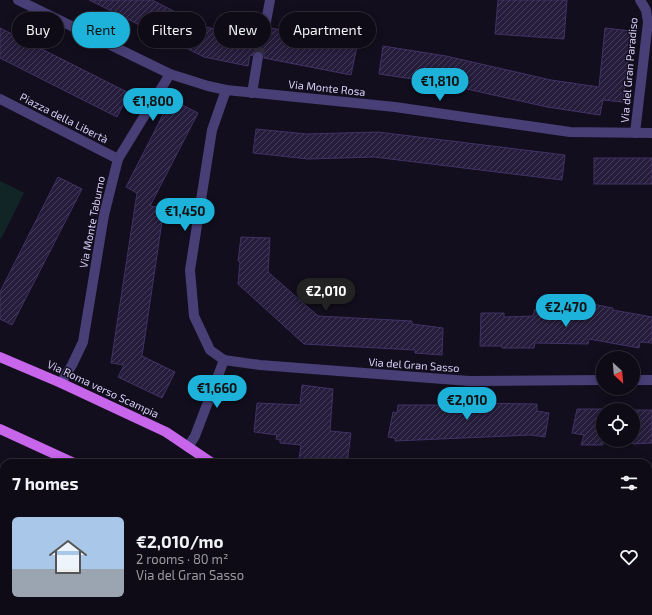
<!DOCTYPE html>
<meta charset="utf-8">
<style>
body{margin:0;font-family:"Exo 2",sans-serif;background:#17131f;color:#f1f3f6;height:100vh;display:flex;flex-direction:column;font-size:15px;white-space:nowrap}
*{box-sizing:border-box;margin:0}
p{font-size:13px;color:#9b9aa1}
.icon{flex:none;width:22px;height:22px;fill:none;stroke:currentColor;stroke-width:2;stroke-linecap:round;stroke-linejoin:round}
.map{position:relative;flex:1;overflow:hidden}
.drawer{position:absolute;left:0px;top:459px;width:652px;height:156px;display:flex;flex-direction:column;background:#0e0a16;border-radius:12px 12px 0 0;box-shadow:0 2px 10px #0003,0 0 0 1px #2e2b35}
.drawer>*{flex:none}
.banner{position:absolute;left:12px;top:12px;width:400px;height:36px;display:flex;gap:8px}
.needle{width:26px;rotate:154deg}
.controls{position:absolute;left:596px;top:351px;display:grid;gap:8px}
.controls a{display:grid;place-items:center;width:44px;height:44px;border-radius:50%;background:#0e0a16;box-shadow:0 2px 10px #0003,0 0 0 1px #2e2b35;font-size:20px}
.price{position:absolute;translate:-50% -34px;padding:0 9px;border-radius:14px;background:#1cb2d9;color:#111;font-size:13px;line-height:26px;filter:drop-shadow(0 1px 2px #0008)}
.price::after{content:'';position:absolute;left:50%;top:24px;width:12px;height:9px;margin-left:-6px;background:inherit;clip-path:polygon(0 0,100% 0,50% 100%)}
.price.selected{background:#222;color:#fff}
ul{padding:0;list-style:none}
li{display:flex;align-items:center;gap:12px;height:100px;padding:0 12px}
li+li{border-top:1px solid #2e2b35}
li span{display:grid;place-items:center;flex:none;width:112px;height:80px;border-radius:6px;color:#555}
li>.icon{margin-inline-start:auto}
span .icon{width:48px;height:48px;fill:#fffc;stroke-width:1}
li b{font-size:17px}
h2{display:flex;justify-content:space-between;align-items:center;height:48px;padding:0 12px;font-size:17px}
.tag{padding:0 14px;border-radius:18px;background:#0e0a16;box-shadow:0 2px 10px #0003,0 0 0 1px #2e2b35;font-size:14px;line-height:36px}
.tag.selected{background:#1cb2d9;color:#111}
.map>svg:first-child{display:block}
</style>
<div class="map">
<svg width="652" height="615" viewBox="0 0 652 615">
<defs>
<pattern id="building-hatch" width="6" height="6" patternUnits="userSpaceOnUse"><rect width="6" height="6" fill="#261d3c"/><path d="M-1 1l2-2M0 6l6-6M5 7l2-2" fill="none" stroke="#453d59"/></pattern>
</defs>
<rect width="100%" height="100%" fill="#120e1d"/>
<!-- pitch -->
<polygon fill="#122526" points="0,181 24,193 1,239 0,238"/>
<!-- building -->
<g fill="url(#building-hatch)" stroke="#413265">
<polygon points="89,0 152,0 205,27 252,36 254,25 259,26 259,30 263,33 268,33 271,28 357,46 351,75 264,58 264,55 262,52 259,51 255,51 252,56 250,55 248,66 204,57"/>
<polygon points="498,0 567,0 564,39 495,34"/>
<polygon points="0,28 129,93 117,117 0,58"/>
<polygon points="605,28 631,31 623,102 603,100 600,115 547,107 440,83 379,74 383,46 446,56 551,80 599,87"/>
<polygon points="171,99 198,113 150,206 164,208 142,356 175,372 162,398 118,377 124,365 111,363 137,193 126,187"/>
<polygon points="256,129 307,134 378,132 565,155 562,180 374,157 308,159 253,153"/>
<rect x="594" y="158" width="58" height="26"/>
<polygon points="58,177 82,189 12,325 0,319 0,292"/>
<polygon points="241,237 270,238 268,272 318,316 412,321 412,324 443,328 442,355 415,353 415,350 304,344 238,284 240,262 238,261"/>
<polygon points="592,304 613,308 613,310 652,317 652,343 640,342 639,348 589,339 588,344 535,343 534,348 502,348 502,346 480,346 481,313 504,313 504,317 533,316 535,309 556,308 557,311 591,311"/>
<polygon points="302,385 333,389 330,431 351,433 347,463 332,463 299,459 301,445 280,443 280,440 276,439 277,435 254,432 257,403 300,405"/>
<polygon points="466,403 537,404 537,411 549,413 545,437 531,435 395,441 395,438 388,437 393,412 397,413 398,405 466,405"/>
<polygon points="577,409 603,409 603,445 581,445 584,435 572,433"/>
<polygon points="633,410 652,410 652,443 633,444"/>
</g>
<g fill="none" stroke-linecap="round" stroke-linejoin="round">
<!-- minor-tunnel -->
<polyline stroke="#302b3e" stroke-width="10" stroke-dasharray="10 5" stroke-linecap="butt" points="258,57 265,27"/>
<!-- minor -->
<g stroke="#473f76" stroke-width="10">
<polyline points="18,0 170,74 208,86 226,90 395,107 570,132 652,133"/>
<polyline points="265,27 270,0"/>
<polyline points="226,90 212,130 190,270 194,316 210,350 224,360 260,365 469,381 603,380"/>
<polyline points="252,93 258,57"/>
<polyline points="0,99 118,159"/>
<polyline points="635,133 648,22 646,10 640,0"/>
<polyline points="633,380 652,380"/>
<polyline points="61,383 72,365 83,342 104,215 118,159 170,74"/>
<polyline points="188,447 195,436 224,360"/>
<polyline points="17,615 23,611"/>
</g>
<!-- major -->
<g stroke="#c765eb" stroke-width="10">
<polyline points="0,357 61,383 166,432 212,463"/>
<polyline points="0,429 74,463"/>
<polyline points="399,611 408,615"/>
<polyline points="455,611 464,615"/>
</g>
</g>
<g text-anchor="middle" stroke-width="3" stroke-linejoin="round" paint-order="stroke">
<!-- street labels -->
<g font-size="11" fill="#d9d0f9" stroke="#120e1d">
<text transform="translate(629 70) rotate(-85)" y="4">Via del Gran Paradiso</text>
<text transform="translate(327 88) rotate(6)" y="4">Via Monte Rosa</text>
<text transform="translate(64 118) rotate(27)" y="4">Piazza della Libertà</text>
<text transform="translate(92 222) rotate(-79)" y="4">Via Monte Taburno</text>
<text transform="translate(414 365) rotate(4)" y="4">Via del Gran Sasso</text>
<text transform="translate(103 389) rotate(25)" y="4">Via Roma verso Scampia</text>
</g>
</g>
</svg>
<div class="controls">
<a><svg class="needle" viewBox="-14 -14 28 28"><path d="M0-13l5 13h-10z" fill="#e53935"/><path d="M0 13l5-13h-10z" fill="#9b9aa1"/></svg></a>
<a><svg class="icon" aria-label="locate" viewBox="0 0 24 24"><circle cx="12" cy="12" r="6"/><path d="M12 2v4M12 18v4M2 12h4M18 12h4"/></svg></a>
</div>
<b class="price" style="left:440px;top:102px">€1,810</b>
<b class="price" style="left:153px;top:122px">€1,800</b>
<b class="price" style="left:185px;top:232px">€1,450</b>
<b class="price selected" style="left:326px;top:312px">€2,010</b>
<b class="price" style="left:566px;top:328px">€2,470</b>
<b class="price" style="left:217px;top:409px">€1,660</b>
<b class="price" style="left:467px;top:421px">€2,010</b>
<div class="banner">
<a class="tag">Buy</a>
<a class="tag selected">Rent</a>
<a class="tag">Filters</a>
<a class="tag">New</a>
<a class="tag">Apartment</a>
</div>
<section class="drawer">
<h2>7 homes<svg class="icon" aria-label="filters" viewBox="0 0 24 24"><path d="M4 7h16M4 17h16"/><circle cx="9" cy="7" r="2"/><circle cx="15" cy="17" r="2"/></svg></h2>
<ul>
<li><span style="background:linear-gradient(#a9c7e8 65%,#9aa5b1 0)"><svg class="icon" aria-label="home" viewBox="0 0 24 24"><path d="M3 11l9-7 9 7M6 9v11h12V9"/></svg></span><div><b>€2,010/mo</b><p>2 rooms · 80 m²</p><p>Via del Gran Sasso</p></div><svg class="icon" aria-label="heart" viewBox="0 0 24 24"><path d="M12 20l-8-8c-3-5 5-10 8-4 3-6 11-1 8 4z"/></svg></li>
</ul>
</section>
</div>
